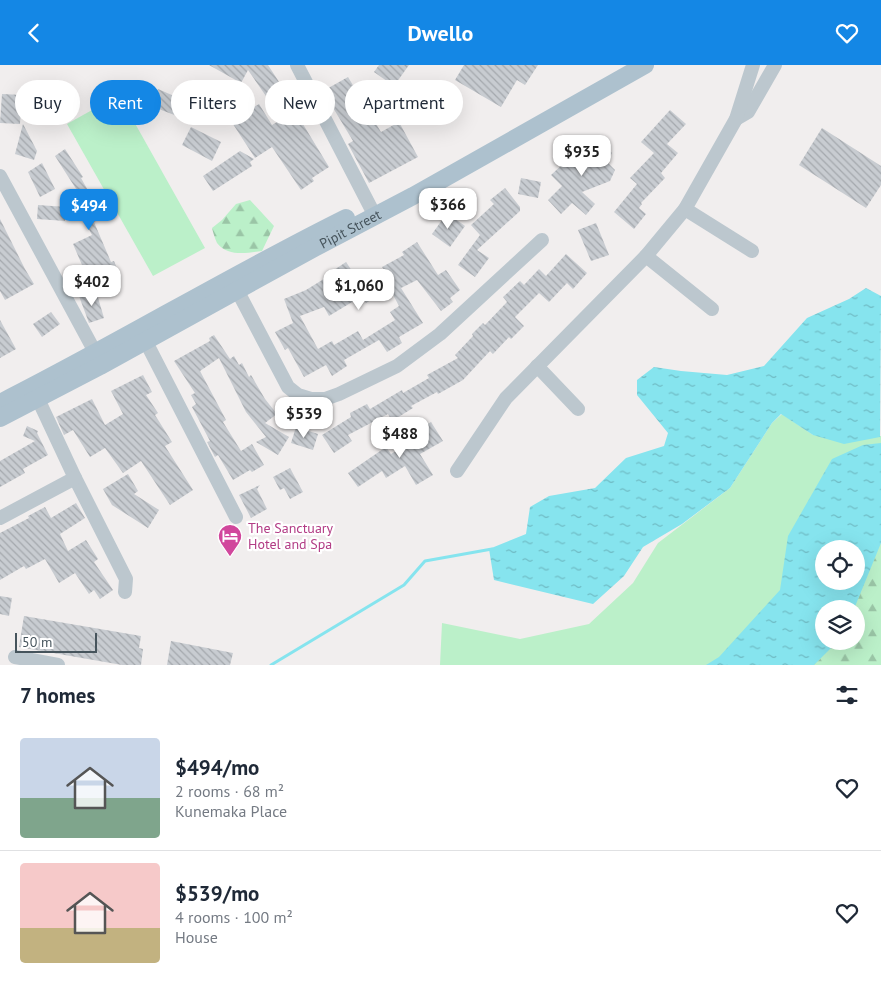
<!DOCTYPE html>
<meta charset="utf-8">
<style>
body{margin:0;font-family:"PT Sans",sans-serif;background:#f6f6f7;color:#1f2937;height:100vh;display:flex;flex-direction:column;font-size:19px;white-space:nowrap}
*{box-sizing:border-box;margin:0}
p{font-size:16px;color:#747a83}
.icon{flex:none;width:28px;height:28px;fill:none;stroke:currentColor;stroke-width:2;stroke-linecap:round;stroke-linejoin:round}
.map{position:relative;height:600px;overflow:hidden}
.drawer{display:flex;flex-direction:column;background:#fff;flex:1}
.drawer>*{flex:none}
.hud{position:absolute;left:15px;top:15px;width:500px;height:45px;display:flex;gap:10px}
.buttons{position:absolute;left:815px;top:475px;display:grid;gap:10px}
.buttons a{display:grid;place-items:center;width:50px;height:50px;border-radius:50%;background:#fff;box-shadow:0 5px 20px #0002;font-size:25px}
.scale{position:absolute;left:15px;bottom:12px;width:82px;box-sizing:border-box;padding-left:5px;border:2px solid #46545c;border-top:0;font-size:14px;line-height:18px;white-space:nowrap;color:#46545c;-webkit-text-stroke:4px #fff;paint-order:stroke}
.price{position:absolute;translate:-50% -42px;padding:0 11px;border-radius:10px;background:#fff;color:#222;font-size:16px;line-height:32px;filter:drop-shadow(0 1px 2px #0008)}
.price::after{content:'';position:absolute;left:50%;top:30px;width:15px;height:11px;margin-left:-8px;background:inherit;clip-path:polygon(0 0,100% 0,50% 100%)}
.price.active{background:#1487e5;color:#fff}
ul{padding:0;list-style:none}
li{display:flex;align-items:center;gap:15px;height:125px;padding:0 20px}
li+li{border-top:1px solid #e0e1e3}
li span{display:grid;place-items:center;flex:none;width:140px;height:100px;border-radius:5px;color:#555}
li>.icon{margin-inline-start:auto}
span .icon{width:60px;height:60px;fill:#fffc;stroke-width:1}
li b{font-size:21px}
h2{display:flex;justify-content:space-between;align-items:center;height:60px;padding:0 20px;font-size:21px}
.tag{padding:0 18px;border-radius:22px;background:#fff;box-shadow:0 5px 20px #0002;font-size:18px;line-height:45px}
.tag.active{background:#1487e5;color:#fff}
header{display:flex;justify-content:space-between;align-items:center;height:65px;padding:0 20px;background:#1487e5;color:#fff;font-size:22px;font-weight:600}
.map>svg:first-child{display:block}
</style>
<header><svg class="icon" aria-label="back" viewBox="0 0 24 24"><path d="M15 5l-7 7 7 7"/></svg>Dwello<svg class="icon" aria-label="heart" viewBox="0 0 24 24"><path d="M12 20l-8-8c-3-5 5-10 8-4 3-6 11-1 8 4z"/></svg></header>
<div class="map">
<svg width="881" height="600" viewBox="0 0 881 600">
<defs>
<pattern id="forest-firs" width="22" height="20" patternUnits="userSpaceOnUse" patternTransform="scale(1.25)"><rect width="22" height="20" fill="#bbf0c9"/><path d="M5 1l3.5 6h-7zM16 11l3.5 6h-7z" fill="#9ac5a6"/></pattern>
<pattern id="water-ripples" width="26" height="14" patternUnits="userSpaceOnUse" patternTransform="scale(1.25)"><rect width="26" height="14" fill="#86e4ee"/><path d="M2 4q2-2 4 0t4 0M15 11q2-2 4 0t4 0" fill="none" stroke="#6fbbc4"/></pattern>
<pattern id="building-back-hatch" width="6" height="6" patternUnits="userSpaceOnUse" patternTransform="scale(1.25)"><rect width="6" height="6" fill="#c8ccd1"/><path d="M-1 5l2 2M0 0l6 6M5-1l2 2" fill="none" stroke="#a4a8ad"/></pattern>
</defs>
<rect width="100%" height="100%" fill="#f1eeee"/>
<!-- green -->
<g fill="#bbf0c9" fill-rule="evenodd">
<polygon points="119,30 205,183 153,211 67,59"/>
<path d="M782,349L813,370L881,371V600H440L442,558L520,574L589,559L633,518L658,478L730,423L772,358ZM824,484H856V516H824ZM824,544H856V576H824Z"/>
</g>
<!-- forest -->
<g fill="url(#forest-firs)">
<path d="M250,135L274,161L262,186C247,188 228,192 217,178C215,174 213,167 212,163L222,155L236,139Z"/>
<polygon points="881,478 881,600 814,600 838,576 856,576 856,544 854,544"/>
</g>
<!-- water -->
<g fill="url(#water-ripples)" fill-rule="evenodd">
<polygon points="866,223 881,231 880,372 844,379 813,370 781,349 772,358 730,423 682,459 643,482 624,511 593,539 494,515 489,484 526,469 530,442 549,431 595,423 626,393 664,381 668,368 637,330 637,315 654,302 681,306 727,310 764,301 807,253 849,234"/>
<path d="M881,378V478L854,544H824V576H838L814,600H706L719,592L780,525L788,471L832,394L863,380ZM824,484H856V516H824Z"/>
</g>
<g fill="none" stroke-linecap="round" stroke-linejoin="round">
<!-- stream -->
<polyline stroke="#86e4ee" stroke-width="3" points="271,600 404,520 425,496 492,484"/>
</g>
<!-- building -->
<g fill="url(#building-back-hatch)" fill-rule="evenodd">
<polygon points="209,0 268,0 283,23 268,34 248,5 241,18"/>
<polygon points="379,0 409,0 394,21 374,7"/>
<polygon points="464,0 538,0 525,20 517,15 501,42 455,15"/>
<polygon points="348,12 381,67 399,57 418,92 369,118 348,79 353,76 323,26"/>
<polygon points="158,24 183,35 177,51 151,41"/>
<polygon points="2,29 22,30 20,59 0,58"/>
<polygon points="259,39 272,60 295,46 329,102 312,113 314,116 301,125 272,82 255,93 231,56"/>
<polygon points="670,45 686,59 667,79 678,88 661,108 665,113 641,138 642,139 639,143 646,149 634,164 614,147 637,119 630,113 654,88 641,77"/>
<polygon points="23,59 37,86 34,95 15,89"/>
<polygon points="191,62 221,77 212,96 182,80"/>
<polygon points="822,63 881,101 881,120 866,143 799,100"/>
<polygon points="597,75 612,88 607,97 615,105 610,116 582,127 595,139 586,150 572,138 561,149 548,135 562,121 551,110 565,97 569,102 579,83"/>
<polygon points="65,84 83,112 81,113 103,152 94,157 111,197 114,196 121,214 91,225 84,207 85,207 73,179 92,170 70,131 78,127 55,91"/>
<polygon points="240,86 254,94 250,97 252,101 213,126 203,111"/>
<polygon points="42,98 55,124 40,132 28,107"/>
<polygon points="521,113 541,117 538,133 518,129"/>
<polygon points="505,123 520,142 520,146 477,185 489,193 475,212 458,200 480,170 471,160 494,139 490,135"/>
<polygon points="38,140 66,142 65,156 37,154"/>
<polygon points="447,148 465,161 450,182 432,169"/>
<polygon points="0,154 25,204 34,219 5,235 0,226"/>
<polygon points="596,158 609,190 591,196 578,165"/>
<path d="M417,177L438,210L446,205L460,225L450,233L453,237L441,246L417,215L401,223L423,258L399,272L402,278L387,287L379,275L344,295L347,301L332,311L326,300L304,312L288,283L285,285L275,267L293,258L284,234L306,225L335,207L334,205L346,197L356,212L364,207L368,215L385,206L382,202L404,190L402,187ZM390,224L399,241L390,247L395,255L363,275L358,266L334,280L332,276L318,284L300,251L324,242L329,251L362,231L366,238Z"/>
<polygon points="566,189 587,208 573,224 567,218 549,237 539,228 515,252 524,261 511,274 509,272 493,289 490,286 463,315 438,329 437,327 411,341 413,343 392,356 388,349 348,370 352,376 334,388 322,370 351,352 350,348 367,339 370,344 402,325 403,328 429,313 427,310 458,293 455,290 473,271 472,269 483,258 485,260 507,237 503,232 520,216 524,220 539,204 546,211"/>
<polygon points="96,226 104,253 89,258 79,231"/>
<polygon points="51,247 60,259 42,272 33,259"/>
<polygon points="0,255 16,284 0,293"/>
<polygon points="214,270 230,294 234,291 239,300 242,298 249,312 251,310 265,334 277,349 265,358 289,372 278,390 256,377 266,372 246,347 219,293 200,306 226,355 223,357 241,386 252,379 264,400 252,407 250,405 233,415 218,390 215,392 207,377 210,376 192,342 196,339 191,330 195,328 174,296 210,276 209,273"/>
<polygon points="143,310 152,327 146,330 158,348 155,350 172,377 165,381 193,425 170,440 141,396 123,408 105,383 90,392 73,365 64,370 56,352 92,334 105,360 123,349 111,326"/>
<polygon points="431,357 443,376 420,389 433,410 416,420 405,401 386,413 382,406 358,422 348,408 386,382 391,389 420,372 417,365"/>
<polygon points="27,361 38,366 37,368 48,390 23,404 25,408 0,422 0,396 35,376 23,371"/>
<polygon points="296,362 318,369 313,385 291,378"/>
<polygon points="290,403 303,427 290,434 284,423 280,425 273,412"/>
<polygon points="128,409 138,426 134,429 159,445 148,463 112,440 103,424"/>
<polygon points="260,420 257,424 267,444 251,453 239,430"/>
<polygon points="76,438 85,453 60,469 68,486 86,475 98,494 94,497 113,525 100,534 94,525 89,529 75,508 59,518 45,494 26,504 24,501 0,515 0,468 29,453 28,451 45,442 51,453"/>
<polygon points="0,531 12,533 9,551 0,549"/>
<polygon points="24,551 141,571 139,583 143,584 141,600 122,600 19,582"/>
<polygon points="171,576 233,588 230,600 167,600"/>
</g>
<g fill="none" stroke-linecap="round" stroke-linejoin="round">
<!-- minor -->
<g stroke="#bcc7ce" stroke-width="14">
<polyline points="297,0 375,151"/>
<polyline points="736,54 748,47 775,0"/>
<polyline points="0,111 95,287"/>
<polyline points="685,144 752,186"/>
<polyline points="646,191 712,244"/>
<polyline points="237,225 288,322 298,330 311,334 325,334 339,329 397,301 440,269 542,175"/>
<polyline points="145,275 236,452"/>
<polyline points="537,301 578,344"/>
<polyline points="38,334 75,413 126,514 125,527"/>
<polyline points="457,406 506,333 646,191 685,144 736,54 753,0"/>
<polyline points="0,453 75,413"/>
<polyline points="15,592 58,600"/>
</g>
<!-- major -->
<g stroke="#adc1ce" stroke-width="18">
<path d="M0,338C117,279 229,211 346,153"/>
<path id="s1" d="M0,353L100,301L314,183L413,131L645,0"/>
</g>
</g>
<!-- icons -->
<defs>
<g id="hotel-pin" transform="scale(1.25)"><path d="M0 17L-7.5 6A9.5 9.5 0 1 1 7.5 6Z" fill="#d1479c" stroke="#fff"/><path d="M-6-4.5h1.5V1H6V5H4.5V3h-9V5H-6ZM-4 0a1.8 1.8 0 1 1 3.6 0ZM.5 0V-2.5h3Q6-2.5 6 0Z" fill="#fff"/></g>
</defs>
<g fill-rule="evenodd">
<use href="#hotel-pin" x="230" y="471"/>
</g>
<g text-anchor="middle" stroke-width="4.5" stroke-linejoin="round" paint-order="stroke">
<!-- street labels -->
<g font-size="14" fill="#46545c" stroke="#fff">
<text dy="5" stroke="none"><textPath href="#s1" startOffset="398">Pipit Street</textPath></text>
</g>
<!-- hotel labels -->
<g font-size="14" fill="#b23c85" stroke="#fff" text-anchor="start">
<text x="248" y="468">The Sanctuary<tspan x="248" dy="16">Hotel and Spa</tspan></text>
</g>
</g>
</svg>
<div class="buttons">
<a><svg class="icon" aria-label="locate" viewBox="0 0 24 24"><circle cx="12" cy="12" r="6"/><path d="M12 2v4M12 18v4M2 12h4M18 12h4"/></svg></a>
<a><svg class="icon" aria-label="layers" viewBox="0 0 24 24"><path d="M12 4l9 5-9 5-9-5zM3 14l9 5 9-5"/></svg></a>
</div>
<div class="scale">50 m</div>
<b class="price" style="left:582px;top:112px">$935</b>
<b class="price" style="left:448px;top:165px">$366</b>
<b class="price active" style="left:89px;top:166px">$494</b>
<b class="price" style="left:92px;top:242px">$402</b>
<b class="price" style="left:359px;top:246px">$1,060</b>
<b class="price" style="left:304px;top:374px">$539</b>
<b class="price" style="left:400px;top:394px">$488</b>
<div class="hud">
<a class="tag">Buy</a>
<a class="tag active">Rent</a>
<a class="tag">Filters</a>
<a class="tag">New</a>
<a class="tag">Apartment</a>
</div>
</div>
<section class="drawer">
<h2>7 homes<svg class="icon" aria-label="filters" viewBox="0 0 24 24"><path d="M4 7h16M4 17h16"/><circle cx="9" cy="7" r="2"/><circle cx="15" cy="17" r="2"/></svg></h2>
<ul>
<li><span style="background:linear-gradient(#c9d6e8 60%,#7fa58c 0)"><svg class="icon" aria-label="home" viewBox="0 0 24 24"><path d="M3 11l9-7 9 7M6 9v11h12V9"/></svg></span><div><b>$494/mo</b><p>2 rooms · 68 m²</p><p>Kunemaka Place</p></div><svg class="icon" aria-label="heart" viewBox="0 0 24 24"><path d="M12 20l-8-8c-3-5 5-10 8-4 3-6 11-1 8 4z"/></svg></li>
<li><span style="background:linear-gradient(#f6c9c9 65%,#c2b280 0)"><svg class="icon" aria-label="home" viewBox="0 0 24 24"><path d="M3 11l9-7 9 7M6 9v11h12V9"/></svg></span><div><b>$539/mo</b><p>4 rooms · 100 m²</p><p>House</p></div><svg class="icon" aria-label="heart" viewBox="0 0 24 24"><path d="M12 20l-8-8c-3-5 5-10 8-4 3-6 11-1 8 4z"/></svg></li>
</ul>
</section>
